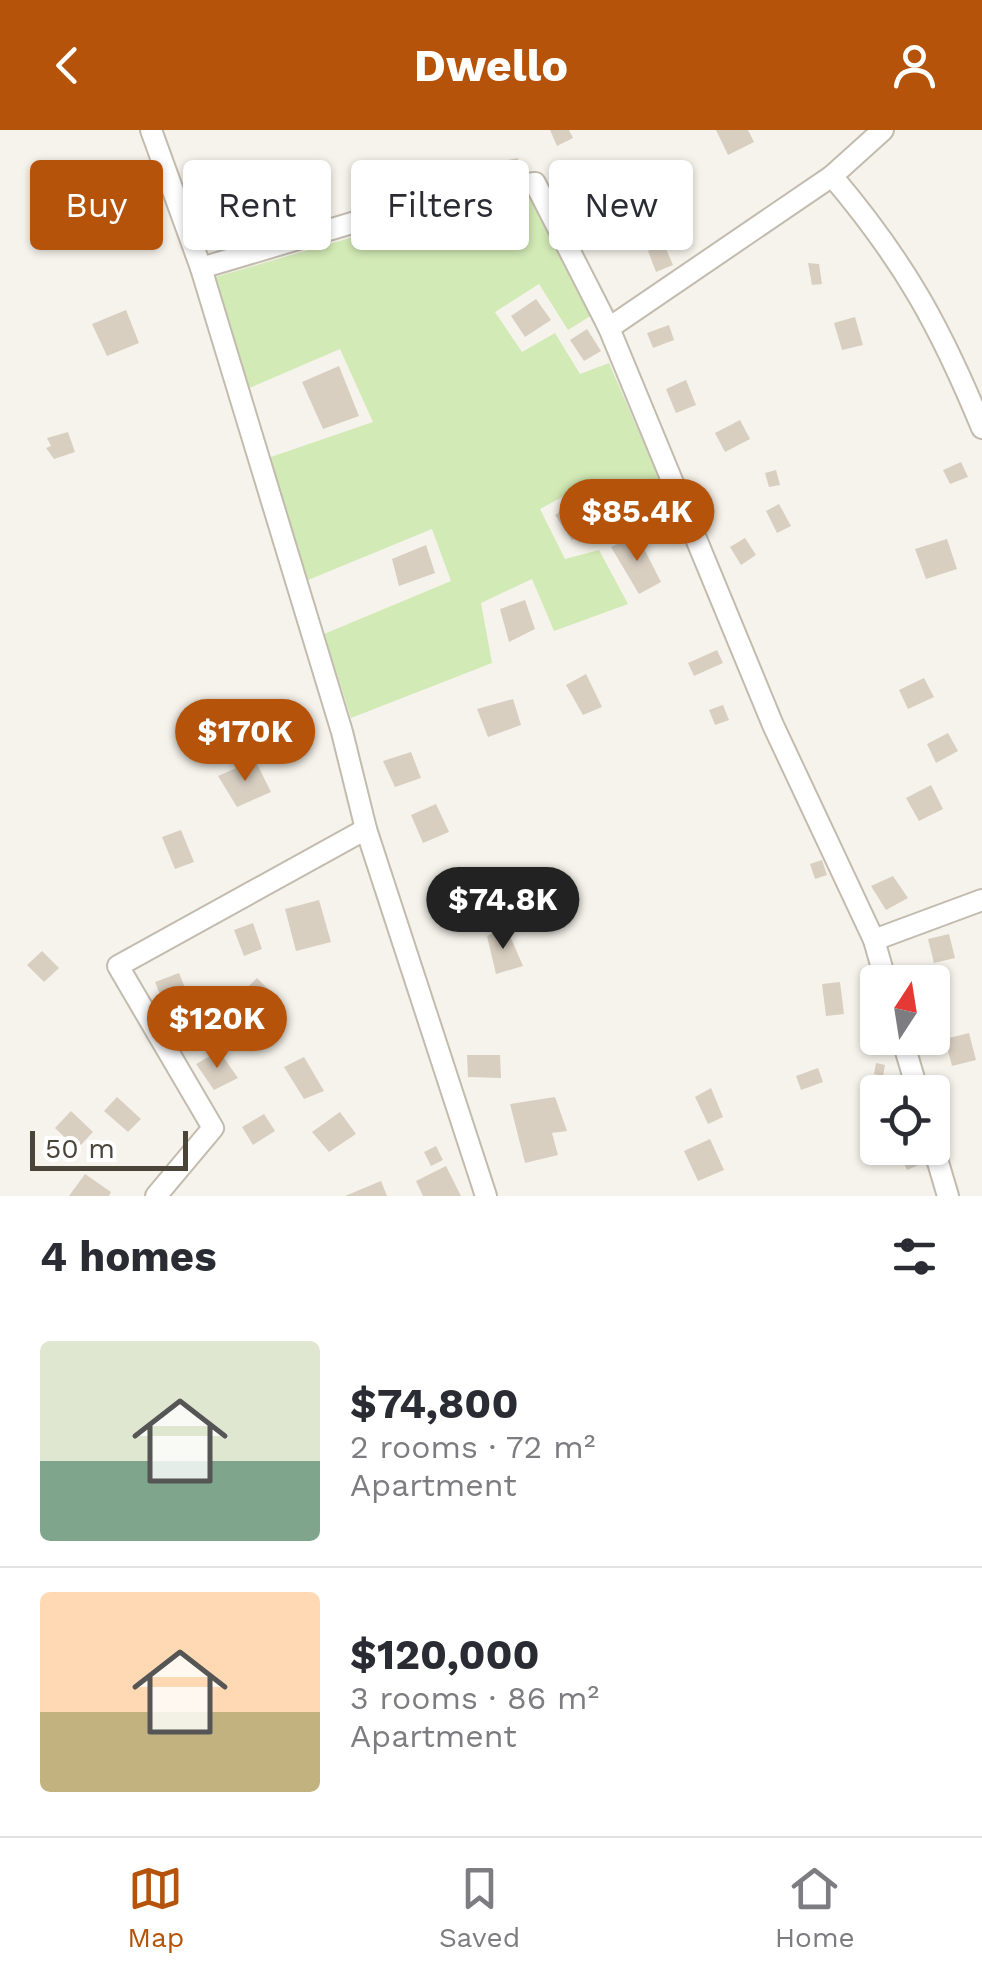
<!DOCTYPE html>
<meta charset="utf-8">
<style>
body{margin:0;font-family:"Work Sans",sans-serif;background:#f2f2f3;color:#2b2b33;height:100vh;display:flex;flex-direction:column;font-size:38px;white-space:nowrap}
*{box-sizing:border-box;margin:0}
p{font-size:32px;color:#7c7c81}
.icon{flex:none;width:55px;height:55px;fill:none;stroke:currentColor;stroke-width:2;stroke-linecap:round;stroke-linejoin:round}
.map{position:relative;height:1066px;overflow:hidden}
.side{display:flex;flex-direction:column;background:#fff;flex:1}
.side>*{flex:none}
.guide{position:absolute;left:30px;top:30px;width:922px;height:90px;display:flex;gap:20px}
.needle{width:65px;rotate:12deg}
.buttons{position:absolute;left:860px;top:835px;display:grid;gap:20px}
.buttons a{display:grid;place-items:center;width:90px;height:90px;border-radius:10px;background:#fff;box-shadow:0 2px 8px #0004;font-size:50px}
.scale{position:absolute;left:30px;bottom:25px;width:158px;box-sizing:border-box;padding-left:10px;border:5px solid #4b4439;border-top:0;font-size:28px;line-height:35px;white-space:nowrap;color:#4b4439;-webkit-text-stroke:8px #fff;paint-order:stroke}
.price{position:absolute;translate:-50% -85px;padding:0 22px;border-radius:35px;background:#b45309;color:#fff;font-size:32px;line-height:65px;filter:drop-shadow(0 2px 5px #0008)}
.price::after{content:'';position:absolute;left:50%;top:60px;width:30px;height:22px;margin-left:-15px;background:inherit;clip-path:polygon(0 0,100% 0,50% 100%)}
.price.selected{background:#222;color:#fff}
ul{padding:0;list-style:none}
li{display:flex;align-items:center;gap:30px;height:250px;padding:0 40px}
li+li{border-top:2px solid #e1e1e2}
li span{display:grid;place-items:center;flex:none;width:280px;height:200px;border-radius:10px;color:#555}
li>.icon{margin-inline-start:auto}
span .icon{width:120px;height:120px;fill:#fffc;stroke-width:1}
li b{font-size:42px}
h2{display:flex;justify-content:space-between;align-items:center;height:120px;padding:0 40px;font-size:42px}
.chip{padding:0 35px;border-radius:10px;background:#fff;box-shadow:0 2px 8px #0004;font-size:35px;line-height:90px}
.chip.selected{background:#b45309;color:#fff}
header{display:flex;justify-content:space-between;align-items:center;height:130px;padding:0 40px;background:#b45309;color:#fff;font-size:45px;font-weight:700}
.tab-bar{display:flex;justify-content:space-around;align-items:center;height:140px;border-top:2px solid #e1e1e2;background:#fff;font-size:28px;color:#7c7c81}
.tab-bar a{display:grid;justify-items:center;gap:5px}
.tab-bar .selected{color:#b45309}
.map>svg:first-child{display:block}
</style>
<header><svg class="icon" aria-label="back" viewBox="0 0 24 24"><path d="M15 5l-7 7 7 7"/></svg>Dwello<svg class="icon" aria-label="person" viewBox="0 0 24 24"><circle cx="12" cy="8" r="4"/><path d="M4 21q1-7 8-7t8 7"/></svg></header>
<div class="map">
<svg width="982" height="1066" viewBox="0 0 982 1066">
<rect width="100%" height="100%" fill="#f6f3ec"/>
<!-- green -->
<polygon fill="#d2eab5" points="529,63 592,185 568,200 539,154 495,182 522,222 555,203 580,244 609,233 670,373 620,395 592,351 540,379 565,429 599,420 628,474 554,501 532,449 481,473 492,533 351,588 324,504 451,451 432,399 308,450 268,328 373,292 340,219 247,259 212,148 453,78"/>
<!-- building -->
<g fill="#d8cfc1">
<polygon points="550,0 569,0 573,8 557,16"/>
<polygon points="716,0 748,0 754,12 728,25"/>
<polygon points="518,28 520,44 499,47 497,32"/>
<polygon points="258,35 307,50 298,80 249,64"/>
<polygon points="478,39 480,50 469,52 466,41"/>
<polygon points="574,50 585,68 570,77 559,60"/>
<polygon points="618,79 629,101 600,117 587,96"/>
<polygon points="664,114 673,135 656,142 648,121"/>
<polygon points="808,133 819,134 822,154 812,155"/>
<polygon points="536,169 551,190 525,207 511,186"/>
<polygon points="126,180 139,213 107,226 92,194"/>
<polygon points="855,187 863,215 842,220 834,193"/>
<polygon points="669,195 674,210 653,218 647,203"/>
<polygon points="587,199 601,221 584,231 570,210"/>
<polygon points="339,236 359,286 323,299 302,252"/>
<polygon points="686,250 696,275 676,283 666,259"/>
<polygon points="740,290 750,309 725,322 715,303"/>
<polygon points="68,302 75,322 54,329 46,318 51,316 47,308"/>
<polygon points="961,332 968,347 950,354 943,340"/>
<polygon points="776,340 780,355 769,357 765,343"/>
<polygon points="588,364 604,390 572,410 555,385"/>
<polygon points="779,374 791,396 777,403 766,381"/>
<polygon points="660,388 666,401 645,410 639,397"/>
<polygon points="637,405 661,452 639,464 611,417"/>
<polygon points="745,408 756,425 741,435 730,417"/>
<polygon points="947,409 957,439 926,449 915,419"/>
<polygon points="426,415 435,443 399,456 392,429"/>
<polygon points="525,470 535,499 509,512 500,479"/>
<polygon points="717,520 723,533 694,546 688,533"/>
<polygon points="586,544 602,577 583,585 566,555"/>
<polygon points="924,548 934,567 908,579 899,560"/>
<polygon points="513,569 521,595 488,607 477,579"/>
<polygon points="723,575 729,590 715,595 709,580"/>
<polygon points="948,603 958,621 936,633 927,614"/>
<polygon points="411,622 421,648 395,657 383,631"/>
<polygon points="255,630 271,662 237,677 218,646"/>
<polygon points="931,655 943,679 919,691 906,668"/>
<polygon points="436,674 449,702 423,713 411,685"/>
<polygon points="181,700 194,732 175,739 162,707"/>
<polygon points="822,730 827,745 815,749 810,734"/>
<polygon points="893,746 908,768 886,780 871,756"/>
<polygon points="319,770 331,812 296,821 285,779"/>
<polygon points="253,793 262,819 244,826 234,800"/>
<polygon points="506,797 523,836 496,844 487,806"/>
<polygon points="949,804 955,828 934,833 928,809"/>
<polygon points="42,821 59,838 44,852 27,835"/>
<polygon points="179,843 188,865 164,874 155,852"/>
<polygon points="257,848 277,868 260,884 240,865"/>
<polygon points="840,852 844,884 826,886 822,854"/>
<polygon points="969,903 976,930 952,936 945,909"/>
<polygon points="219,921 238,948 214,960 196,934"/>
<polygon points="467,925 500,925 501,948 468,947"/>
<polygon points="304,927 324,961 304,969 284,937"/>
<polygon points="876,933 885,935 883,946 874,944"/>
<polygon points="818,938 823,952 801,960 796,946"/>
<polygon points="711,958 723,987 708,994 695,967"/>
<polygon points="117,967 141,989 128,1002 104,981"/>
<polygon points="555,967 567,1001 552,1003 558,1025 525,1033 510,974"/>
<polygon points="71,981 93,1002 77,1019 55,998"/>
<polygon points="340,982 356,1004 329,1022 312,1002"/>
<polygon points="264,984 275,1001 253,1015 242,997"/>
<polygon points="710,1009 724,1040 698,1051 684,1021"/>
<polygon points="436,1016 443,1030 431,1036 424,1022"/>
<polygon points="897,1018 916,1018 923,1033 907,1040"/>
<polygon points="446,1036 461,1066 423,1066 416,1051"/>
<polygon points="85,1044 111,1062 109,1066 69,1066"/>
<polygon points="381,1051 387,1066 345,1066"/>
</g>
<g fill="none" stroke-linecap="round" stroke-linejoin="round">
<!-- minor casing -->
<g stroke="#c2bbae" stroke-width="24">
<g id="minor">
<polyline points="151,0 201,138 342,602 366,699 486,1066"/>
<path d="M832,46C904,131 940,196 982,298"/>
<polyline points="201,138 446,65 535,53 609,198 773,595 874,810 886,852"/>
<polyline points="609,198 832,46 883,0"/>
<polyline points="874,810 982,770"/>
<polyline points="902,908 918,962"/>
<polyline points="932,1012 948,1066"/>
<polyline points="156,1066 213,998 118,836 366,699"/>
</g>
</g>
<!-- minor -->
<use href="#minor" stroke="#fff" stroke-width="20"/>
</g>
</svg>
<div class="buttons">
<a><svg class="needle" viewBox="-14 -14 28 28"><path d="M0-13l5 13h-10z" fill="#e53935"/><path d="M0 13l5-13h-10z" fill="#7c7c81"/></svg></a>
<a><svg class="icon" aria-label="locate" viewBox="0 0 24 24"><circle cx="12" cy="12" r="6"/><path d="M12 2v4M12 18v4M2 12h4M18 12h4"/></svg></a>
</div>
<div class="scale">50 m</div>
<b class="price" style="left:637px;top:434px">$85.4K</b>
<b class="price" style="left:245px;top:654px">$170K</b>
<b class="price selected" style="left:503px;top:822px">$74.8K</b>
<b class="price" style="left:217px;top:941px">$120K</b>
<div class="guide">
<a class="chip selected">Buy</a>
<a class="chip">Rent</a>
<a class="chip">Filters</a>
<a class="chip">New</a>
</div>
</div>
<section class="side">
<h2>4 homes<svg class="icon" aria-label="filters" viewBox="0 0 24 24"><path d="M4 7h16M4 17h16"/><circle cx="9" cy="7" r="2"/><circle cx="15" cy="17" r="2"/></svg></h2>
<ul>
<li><span style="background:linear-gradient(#dfe7d0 60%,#7fa58c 0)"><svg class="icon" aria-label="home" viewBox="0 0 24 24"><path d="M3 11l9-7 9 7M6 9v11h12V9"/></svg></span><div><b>$74,800</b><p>2 rooms · 72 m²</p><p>Apartment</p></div></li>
<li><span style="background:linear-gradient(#ffd9b3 60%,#c2b280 0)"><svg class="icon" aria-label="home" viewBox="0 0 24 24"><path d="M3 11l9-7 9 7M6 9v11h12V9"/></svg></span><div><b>$120,000</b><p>3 rooms · 86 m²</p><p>Apartment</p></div></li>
</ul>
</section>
<nav class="tab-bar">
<a class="selected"><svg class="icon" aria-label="map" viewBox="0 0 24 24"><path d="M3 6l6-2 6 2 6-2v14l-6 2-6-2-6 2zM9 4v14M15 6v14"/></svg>Map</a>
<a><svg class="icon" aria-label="saved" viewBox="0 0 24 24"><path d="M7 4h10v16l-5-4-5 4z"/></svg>Saved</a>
<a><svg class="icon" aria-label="home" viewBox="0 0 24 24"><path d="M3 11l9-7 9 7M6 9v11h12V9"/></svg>Home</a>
</nav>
